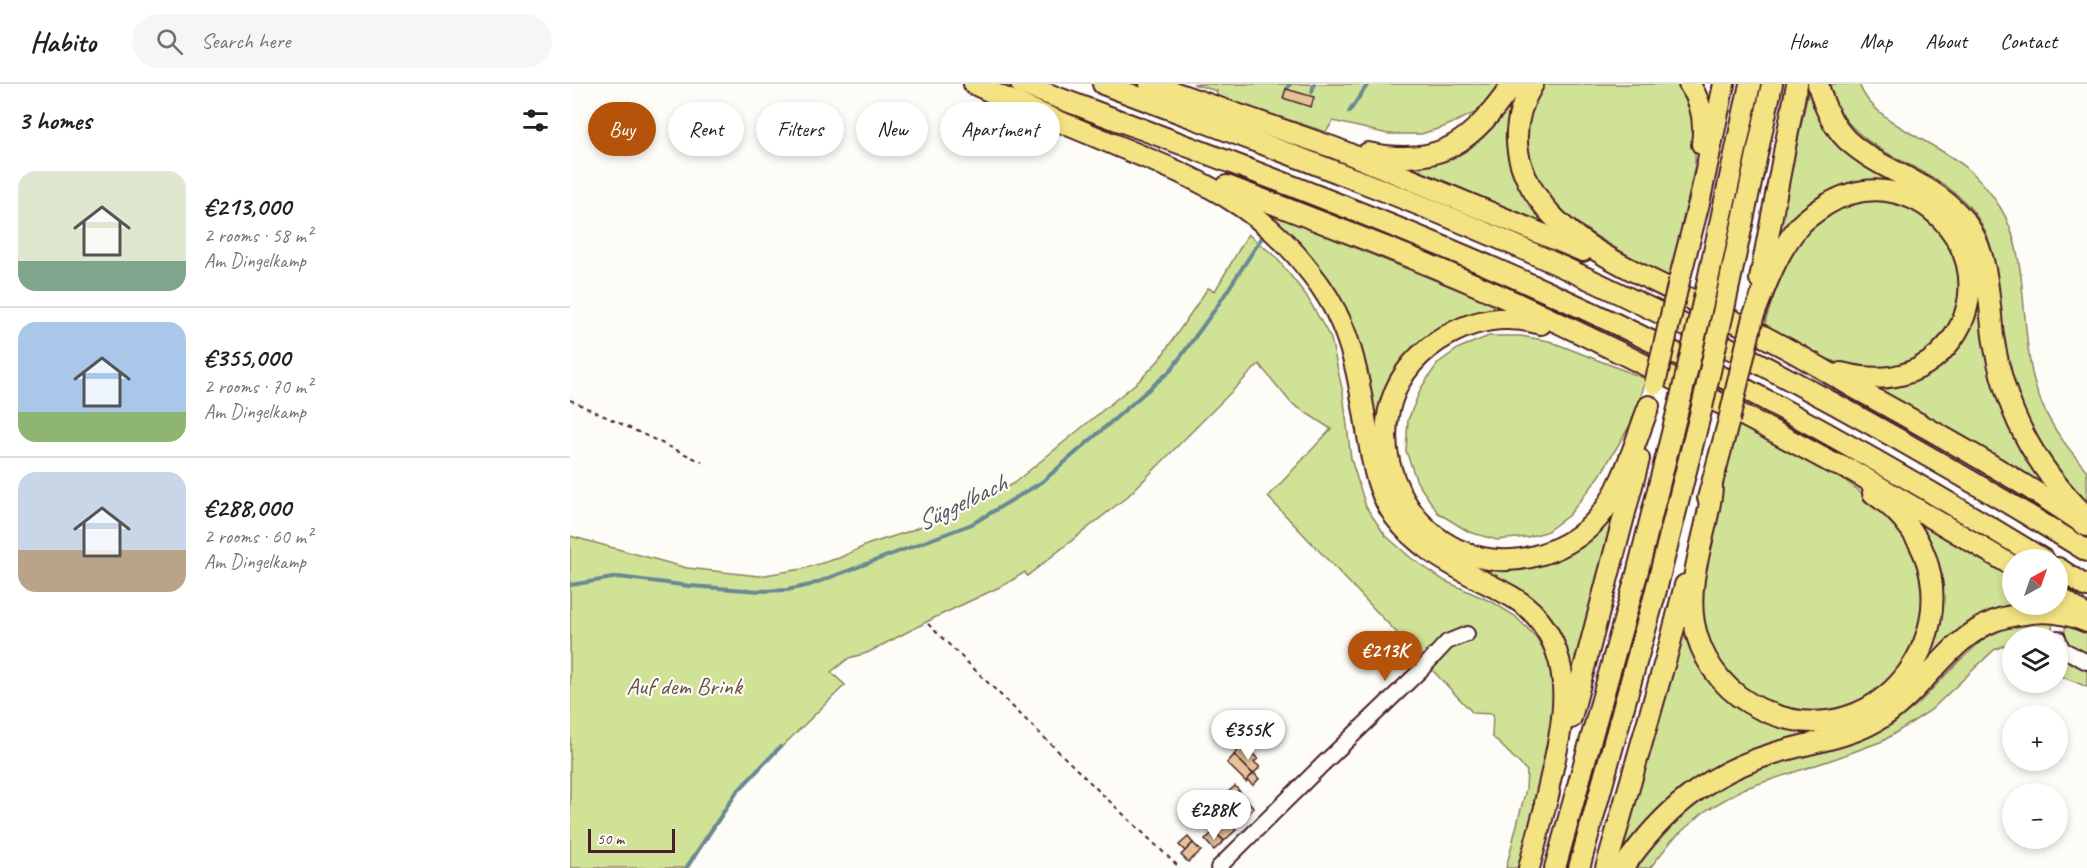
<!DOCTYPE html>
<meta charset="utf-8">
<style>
body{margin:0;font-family:Caveat,sans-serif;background:#f6f6f6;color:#202124;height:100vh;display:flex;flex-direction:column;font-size:22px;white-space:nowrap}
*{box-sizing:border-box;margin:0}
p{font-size:20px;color:#757577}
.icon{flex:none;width:33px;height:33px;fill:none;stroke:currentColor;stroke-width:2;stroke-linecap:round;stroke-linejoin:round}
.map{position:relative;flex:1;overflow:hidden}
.details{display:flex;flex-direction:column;background:#fff;width:570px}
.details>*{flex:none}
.banner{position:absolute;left:18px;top:18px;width:570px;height:54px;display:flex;gap:12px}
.needle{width:39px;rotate:40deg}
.controls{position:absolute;left:1432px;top:465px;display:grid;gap:12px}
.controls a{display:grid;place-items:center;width:66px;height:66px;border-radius:50%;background:#fff;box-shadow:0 3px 9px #0003;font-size:30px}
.scale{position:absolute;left:18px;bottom:15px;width:87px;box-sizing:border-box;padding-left:6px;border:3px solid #4a1f2b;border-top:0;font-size:16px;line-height:21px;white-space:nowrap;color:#4a1f2b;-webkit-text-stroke:4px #fdfcf7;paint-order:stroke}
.price{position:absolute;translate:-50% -51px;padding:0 14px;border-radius:21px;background:#fff;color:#222;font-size:20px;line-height:39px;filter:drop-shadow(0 2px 3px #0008)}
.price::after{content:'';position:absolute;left:50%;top:36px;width:18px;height:14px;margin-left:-9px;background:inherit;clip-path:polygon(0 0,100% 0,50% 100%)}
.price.active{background:#b45309;color:#fff}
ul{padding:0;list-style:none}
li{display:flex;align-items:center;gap:18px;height:150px;padding:0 18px}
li+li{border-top:2px solid #e0e0e0}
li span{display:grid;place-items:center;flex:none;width:168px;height:120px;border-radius:18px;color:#555}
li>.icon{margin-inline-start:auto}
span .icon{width:72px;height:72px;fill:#fffc;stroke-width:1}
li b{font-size:26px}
h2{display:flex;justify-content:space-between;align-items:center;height:72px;padding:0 18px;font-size:26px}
.pill{padding:0 21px;border-radius:27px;background:#fff;box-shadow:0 3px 9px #0003;font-size:21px;line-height:54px}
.pill.active{background:#b45309;color:#fff}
header{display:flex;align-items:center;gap:36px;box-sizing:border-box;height:84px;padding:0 30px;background:#fff;border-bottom:2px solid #e0e0e0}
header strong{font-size:28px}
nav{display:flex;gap:33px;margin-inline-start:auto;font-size:21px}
.search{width:420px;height:54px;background:#f6f6f6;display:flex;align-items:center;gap:15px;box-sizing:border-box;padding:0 21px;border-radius:33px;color:#757577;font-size:22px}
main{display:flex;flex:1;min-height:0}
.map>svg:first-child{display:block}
</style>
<header>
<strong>Habito</strong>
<div class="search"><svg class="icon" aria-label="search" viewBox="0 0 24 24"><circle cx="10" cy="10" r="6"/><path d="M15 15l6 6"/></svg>Search here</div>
<nav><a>Home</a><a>Map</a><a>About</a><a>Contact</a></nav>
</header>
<main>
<section class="details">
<h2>3 homes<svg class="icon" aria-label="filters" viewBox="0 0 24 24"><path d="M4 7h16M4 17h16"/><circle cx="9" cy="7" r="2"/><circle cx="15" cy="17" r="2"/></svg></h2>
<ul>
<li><span style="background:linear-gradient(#dfe7d0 75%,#7fa58c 0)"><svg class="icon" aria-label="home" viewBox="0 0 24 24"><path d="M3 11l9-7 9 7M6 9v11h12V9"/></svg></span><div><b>€213,000</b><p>2 rooms · 58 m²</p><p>Am Dingelkamp</p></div></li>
<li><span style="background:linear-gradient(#a9c7e8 75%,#8fb573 0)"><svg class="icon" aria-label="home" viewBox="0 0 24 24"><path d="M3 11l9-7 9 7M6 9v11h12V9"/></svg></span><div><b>€355,000</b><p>2 rooms · 70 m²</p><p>Am Dingelkamp</p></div></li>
<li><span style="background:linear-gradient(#c9d6e8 65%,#b9a48a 0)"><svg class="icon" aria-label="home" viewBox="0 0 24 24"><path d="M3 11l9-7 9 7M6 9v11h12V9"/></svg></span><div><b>€288,000</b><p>2 rooms · 60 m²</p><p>Am Dingelkamp</p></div></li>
</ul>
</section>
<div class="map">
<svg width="1517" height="784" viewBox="0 0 1517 784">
<rect width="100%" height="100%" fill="#fdfcf7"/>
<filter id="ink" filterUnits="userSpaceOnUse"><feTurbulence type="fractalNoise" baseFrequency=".0167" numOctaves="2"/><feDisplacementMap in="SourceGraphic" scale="12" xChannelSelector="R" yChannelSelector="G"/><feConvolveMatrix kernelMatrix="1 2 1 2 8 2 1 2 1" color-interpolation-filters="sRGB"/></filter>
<g filter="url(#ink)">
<!-- green -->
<g fill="#d0e296" stroke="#8d8060" stroke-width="1.5">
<polygon points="623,0 931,0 909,27 874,43 851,50 818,50 763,37 756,48 646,12 647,7"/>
<polygon points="950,0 940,34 986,144 834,80 850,79"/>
<path d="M976,0H1107L1120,22L1125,45V81L1101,194C1061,174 991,138 969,98C962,85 959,73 957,59C953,37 961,15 976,0Z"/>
<path d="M1240,0C1248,23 1259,50 1278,66C1284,71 1291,74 1298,78C1334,100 1371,111 1396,148C1419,183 1413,245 1423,286C1435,332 1458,372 1487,410L1306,304C1346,297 1374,286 1394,248C1431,177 1375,90 1294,101C1282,102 1270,104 1259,110C1237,122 1223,141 1208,161L1205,160Z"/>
<path d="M1258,0H1289C1302,39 1367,58 1398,85C1412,96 1421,109 1430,123C1459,169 1450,241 1463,293C1473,333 1491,356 1517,387V418C1496,395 1475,370 1460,342C1446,315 1439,280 1434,250C1427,212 1430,170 1409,136C1370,73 1280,80 1258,0Z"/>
<path d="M1300,116C1315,117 1331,119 1344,126C1380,145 1405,197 1383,235C1380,242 1374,248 1370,254C1355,274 1338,284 1312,286C1306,286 1300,288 1294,287C1261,281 1224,257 1194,242C1207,199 1228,134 1277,120C1284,118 1292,117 1300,116Z"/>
<path d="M687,124L938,226C892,229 857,245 831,285C755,405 900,539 1015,456C1027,447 1036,434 1046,422L1048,423L1003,592C1000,577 996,562 989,549C966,505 914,494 875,470C855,458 839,443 826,424C800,384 802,324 793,279C780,216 734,164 687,124Z"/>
<polygon points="678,150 705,172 736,211 761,255 773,309 781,375 796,423 815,451 841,474 875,497 924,519 945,532 966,553 983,580 986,639 950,784 936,784 956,705 957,687 922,652 923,630 903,629 698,413 761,345 721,319 689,280 558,412 457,492 455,488 436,500 366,533 297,569 279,574 261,588 275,601 184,690 167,710 118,784 0,784 0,452 117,484 189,492 232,485 269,474 299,460 337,448 407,420 444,399 571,295 589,276 638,204 645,207"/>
<polygon points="919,252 951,252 979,257 1076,295 1065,333 1029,393 999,431 976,448 957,453 927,456 899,448 868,429 847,398 836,367 838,336 851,304 868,279 889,264"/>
<path d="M1168,336C1220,365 1278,390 1320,434C1332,447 1345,467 1350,484C1356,508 1354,542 1343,564C1340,571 1334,577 1329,582C1325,588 1321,595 1316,600C1312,604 1306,607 1301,610C1265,632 1221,633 1185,611C1160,596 1142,573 1134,544C1124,505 1137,463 1146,424C1153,395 1161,366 1168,336Z"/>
<polygon points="1338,430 1443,494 1443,520 1484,521 1444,524 1305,630 1179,671 1047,783 1114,539 1133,583 1245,644 1352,581 1362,560 1369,528"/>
<polygon points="1459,537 1483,538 1481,553 1443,554 1443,557 1424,566 1361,626 1313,657 1264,675 1173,705 1135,727 1103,755 1080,784 1063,784 1091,749 1127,718 1172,691 1217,674 1289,655 1324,639 1350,618 1388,578 1415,554 1435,542"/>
<path d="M1495,541L1517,549V572C1497,562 1494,564 1495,541Z"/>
<polygon points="1488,566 1517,583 1517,603 1488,591"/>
</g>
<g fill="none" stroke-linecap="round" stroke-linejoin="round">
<!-- stream -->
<g stroke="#6a8994" stroke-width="4">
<polyline points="717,5 720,0"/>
<polyline points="742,8 744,0"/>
<polyline points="779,28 798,0"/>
<polyline points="0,501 49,493 120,502 190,507 217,506 240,501 402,440 472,398 601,286 646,224 693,152"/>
<polyline points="116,784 166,709 210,663"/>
</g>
</g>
<!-- building -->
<g fill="#e6c397" stroke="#4a1f2b" stroke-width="1.5">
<polygon points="716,5 744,13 741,23 713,14"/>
<polygon points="670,664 680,673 683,670 688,675 684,678 690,683 683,690 664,671"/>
<polygon points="664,671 683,690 676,698 657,679"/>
<polygon points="684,689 689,695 683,701 677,696"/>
<polygon points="665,702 669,707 661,714 657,709"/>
<polygon points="669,707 684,724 677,731 661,714"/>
<polygon points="636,730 649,743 642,749 629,736"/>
<polygon points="653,738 658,744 661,741 666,746 654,757 644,747"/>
<polygon points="644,747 654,757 644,766 635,756"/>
<polygon points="618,753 623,759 615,767 609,761"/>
<polygon points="623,759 631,767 618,778 611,771"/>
</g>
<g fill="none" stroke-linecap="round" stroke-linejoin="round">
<!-- minor-tunnel -->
<polyline stroke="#d9d0ce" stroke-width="14" stroke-dasharray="14 7" stroke-linecap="butt" points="1489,540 1517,498"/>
<!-- minor casing -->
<g stroke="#4a1f2b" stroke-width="18">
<g id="minor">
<polyline points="1488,554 1492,565 1517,578"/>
<polyline points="648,784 754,679 851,586 877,558 897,550"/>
</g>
</g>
<!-- highway casing -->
<g stroke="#4a1f2b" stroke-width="24">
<g id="highway">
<path d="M404,0C452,23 501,42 550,63C626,94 690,121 740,188C753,204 764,222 772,241C786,274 791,310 797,346C802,377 806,406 825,433C847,463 878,479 910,496C930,506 952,516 966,532C1013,587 988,657 975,719"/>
<path d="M451,0C630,67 810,132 984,211C1153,288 1316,379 1474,476"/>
<path d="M533,0C670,52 808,101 942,160C1141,248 1331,352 1517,467"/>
<polyline points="580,0 765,64 1013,167"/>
<path d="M963,0C938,41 943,81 971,118C1002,161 1064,187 1110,210C1144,227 1178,244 1212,262C1240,277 1267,294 1294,309C1370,351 1446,393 1517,442"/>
<path d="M1119,0C1132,18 1135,39 1132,60"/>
<path d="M1248,0C1253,20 1262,41 1277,56C1316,92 1371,98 1401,146C1419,177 1419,218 1423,252C1434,324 1463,381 1515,431"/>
<path d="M798,69C872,84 902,57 943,0"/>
<path d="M657,102C759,141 861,179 959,225C1062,273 1163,325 1262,379L1281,386L1443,482"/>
<polyline points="1190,195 1227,0"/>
<polyline points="1109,197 1130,115 1154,0"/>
<polyline points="1135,210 1180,0"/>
<polyline points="1155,220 1202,0"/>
<path d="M1183,233C1196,201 1207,167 1231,140C1238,133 1247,127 1256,121C1352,63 1451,191 1369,270C1341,296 1307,298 1271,289"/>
<path d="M971,240C934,229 900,236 868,257C755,333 844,511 972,470C994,463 1014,451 1029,433C1052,406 1066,355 1079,322"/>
<path d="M1142,404C1138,449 1116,493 1124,539C1130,572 1150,602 1179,619C1318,699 1439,502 1303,409"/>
<polyline points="1138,414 1159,336"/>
<polyline points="1488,484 1517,503"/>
<polyline points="1488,512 1515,531"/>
<polyline points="1001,634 1069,375"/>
<polyline points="959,784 979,708"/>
<polyline points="985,784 1067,490 1111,313"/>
<polyline points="1009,784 1084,514 1132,323"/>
<polyline points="1036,784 1098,567 1115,501"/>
<path d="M1053,784C1092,728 1136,690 1202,670C1236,659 1275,655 1306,637C1350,612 1378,555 1424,537C1434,533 1445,531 1455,530C1477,526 1497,529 1517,538"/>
</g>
</g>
<!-- path -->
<g stroke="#4a1f2b" stroke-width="2" stroke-dasharray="4.5 4.5" stroke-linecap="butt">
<polyline points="0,316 132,378"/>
<polyline points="358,540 533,711 610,784"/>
</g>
<!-- minor -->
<use href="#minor" stroke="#fdfcf7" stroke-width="14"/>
<!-- highway -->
<use href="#highway" stroke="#f4e382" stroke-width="20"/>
<!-- highway-bridge casing -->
<g stroke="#4a1f2b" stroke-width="24" stroke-linecap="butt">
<g id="highway-bridge">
<polyline points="1085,300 1109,197"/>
<polyline points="1111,313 1135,210"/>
<polyline points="1132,323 1155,220"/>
<polyline points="1159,336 1183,233"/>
</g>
</g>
<!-- highway-bridge -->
<use href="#highway-bridge" stroke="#f4e382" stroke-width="20"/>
</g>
</g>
<g text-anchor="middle" stroke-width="4.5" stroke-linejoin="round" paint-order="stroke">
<!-- park labels -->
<g font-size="24" fill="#6c5046" stroke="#fdfcf7">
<text x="114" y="610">Auf dem Brink</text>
</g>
<!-- water labels -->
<g font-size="26" font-style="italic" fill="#5a5460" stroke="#fdfcf7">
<text transform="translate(391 418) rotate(-26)" y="9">Süggelbach</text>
</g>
</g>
</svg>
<div class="controls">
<a><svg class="needle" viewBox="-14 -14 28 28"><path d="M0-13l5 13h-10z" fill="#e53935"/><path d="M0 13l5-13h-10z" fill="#757577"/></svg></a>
<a><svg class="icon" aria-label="layers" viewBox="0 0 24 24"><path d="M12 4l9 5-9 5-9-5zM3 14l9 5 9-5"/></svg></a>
<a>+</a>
<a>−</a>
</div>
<div class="scale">50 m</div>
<b class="price active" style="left:815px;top:598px">€213K</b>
<b class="price" style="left:678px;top:677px">€355K</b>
<b class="price" style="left:644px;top:757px">€288K</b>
<div class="banner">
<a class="pill active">Buy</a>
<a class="pill">Rent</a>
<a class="pill">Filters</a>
<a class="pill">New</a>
<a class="pill">Apartment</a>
</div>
</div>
</main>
